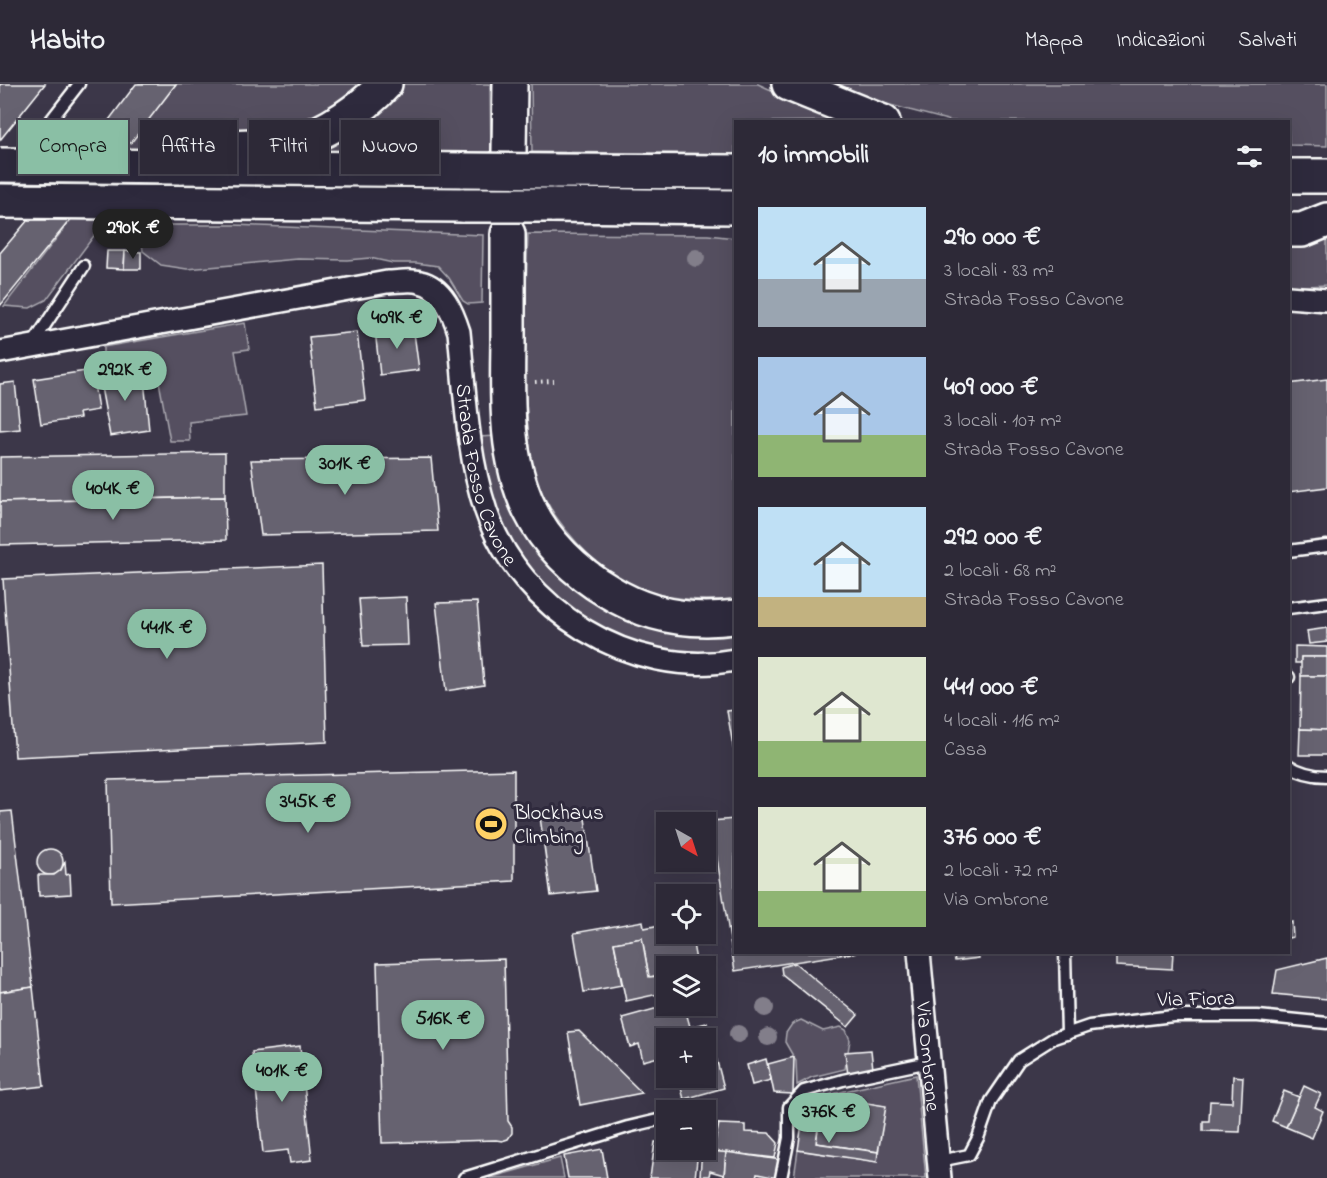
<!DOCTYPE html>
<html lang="it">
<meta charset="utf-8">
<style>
body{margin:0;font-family:"Indie Flower",sans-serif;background:#35313f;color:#f1f3f6;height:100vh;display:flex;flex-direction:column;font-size:22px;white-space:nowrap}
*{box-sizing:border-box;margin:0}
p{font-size:20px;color:#a7a6ad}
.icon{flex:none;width:33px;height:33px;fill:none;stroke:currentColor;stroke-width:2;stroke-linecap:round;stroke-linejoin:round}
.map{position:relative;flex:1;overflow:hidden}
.panel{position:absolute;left:734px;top:36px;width:556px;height:834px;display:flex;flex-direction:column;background:#2d2937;border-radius:0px;box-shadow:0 6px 24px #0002,0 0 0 2px #484552}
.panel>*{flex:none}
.banner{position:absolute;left:18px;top:36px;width:570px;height:54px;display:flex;gap:12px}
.needle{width:39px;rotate:141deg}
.fabs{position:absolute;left:656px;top:728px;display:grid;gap:12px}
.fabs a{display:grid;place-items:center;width:60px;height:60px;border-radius:0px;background:#2d2937;box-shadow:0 6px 24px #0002,0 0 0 2px #484552;font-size:30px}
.price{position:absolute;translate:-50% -51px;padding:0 14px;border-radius:21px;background:#8abfa5;color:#111;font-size:20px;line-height:39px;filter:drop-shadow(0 2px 3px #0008)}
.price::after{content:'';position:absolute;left:50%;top:36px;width:18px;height:14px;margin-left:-9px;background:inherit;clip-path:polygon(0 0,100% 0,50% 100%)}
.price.on{background:#222;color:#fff}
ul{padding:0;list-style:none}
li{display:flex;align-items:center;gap:18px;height:150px;padding:0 24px}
li span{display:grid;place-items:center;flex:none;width:168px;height:120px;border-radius:0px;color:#555}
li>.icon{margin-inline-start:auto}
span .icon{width:72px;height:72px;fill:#fffc;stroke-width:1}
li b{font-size:26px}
h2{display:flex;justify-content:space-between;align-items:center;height:72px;padding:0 24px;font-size:26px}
.tag{padding:0 21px;border-radius:0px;background:#2d2937;box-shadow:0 6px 24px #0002,0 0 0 2px #484552;font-size:21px;line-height:54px}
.tag.on{background:#8abfa5;color:#111}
header{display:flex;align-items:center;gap:36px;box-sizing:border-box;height:84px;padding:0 30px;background:#2d2937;border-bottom:2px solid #484552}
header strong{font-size:28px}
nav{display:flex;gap:33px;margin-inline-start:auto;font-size:21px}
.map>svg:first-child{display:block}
</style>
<header>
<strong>Habito</strong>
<nav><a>Mappa</a><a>Indicazioni</a><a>Salvati</a></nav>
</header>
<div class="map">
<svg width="1327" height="1094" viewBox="0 0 1327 1094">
<rect width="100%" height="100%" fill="#3c3749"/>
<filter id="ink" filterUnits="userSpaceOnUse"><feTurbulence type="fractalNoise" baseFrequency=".0167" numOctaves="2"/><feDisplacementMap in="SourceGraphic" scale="12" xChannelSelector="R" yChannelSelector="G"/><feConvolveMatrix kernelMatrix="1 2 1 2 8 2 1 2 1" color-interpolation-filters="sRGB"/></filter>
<g filter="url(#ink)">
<!-- green -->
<g fill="#555060" stroke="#aaa8b0" stroke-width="1.5">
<polygon points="176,0 369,0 298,48 198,58 141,141 235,141 483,151 482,219 468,220 463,217 449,194 438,182 416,179 393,179 370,174 347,176 298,175 187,185 161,181 143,167 141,149 99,145 46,216 30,224 4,222"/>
<polygon points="401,0 490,0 491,68 315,70 323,62"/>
<polygon points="531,0 758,0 791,15 850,37 735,38 735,70 532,68"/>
<polygon points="833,0 1327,0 1327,62 1289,61 1288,38 951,37 879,18"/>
<path d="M528,150L708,151L735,154V515C679,519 633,512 591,473C569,452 549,428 538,399C530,378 529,354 527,332C522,271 526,210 528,150Z"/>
<polygon points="1327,154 1327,201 1289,203 1289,155"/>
<polygon points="245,239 249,265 235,267 246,332 189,338 190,357 170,357 158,292 143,275 130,272 103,276 103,263"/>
<polygon points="498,352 539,463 735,546 735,570 695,571 631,562 571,529 529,488 497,438 478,353"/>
<polygon points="801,936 823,947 841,943 846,946 850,956 845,985 812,993 797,1001 796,977 785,958 786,949 792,940"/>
<polygon points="916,991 926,1094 794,1094 798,1066 877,1078 885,1022 823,1012"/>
<polygon points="560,1074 564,1094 489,1094"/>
</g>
<!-- building -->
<g fill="#666270" stroke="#fff" stroke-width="1.5">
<polygon points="0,0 45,0 0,56"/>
<polygon points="136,0 176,0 131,59 106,40"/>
<polygon points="28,136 70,136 0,222 0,169"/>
<polygon points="107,167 125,167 124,185 106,184"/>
<polygon points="125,167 141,168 141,185 124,185"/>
<polygon points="413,241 419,286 380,291 375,246"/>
<polygon points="357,248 365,316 317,322 309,253"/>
<polygon points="143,285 149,346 110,352 99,292"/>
<polygon points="92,286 98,326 79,329 80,334 41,340 34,295"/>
<polygon points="1327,295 1327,403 1288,408 1288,300"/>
<polygon points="15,298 20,345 0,347 0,300"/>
<polygon points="225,369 225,413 0,418 0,373"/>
<polygon points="431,374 438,447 261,451 251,376"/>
<polygon points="225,413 226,456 0,461 0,418"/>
<polygon points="322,481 327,658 15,673 3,495"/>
<polygon points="406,513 408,561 363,562 359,515"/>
<polygon points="477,518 484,601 446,607 436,519"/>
<polygon points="1327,544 1327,558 1309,560 1307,547"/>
<polygon points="1295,562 1327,563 1327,573 1301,573 1301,579 1295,579"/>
<rect x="1301" y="573" width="26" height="19"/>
<polygon points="1301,592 1327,592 1327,646 1300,645"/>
<polygon points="735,626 735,673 727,627"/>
<polygon points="1300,645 1327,646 1327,671 1299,671"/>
<polygon points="514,686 514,797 111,819 108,696"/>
<polygon points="12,727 33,903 0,908 0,728"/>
<polygon points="584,728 596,807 551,812 540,733"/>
<polygon points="735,735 735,868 859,868 735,887 711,737"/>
<circle cx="50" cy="778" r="13"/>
<polygon points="65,778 66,791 70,790 71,810 39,812 38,791 54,791 61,786"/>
<polygon points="643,837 644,844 666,840 666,849 691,849 697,882 666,882 666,890 649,893 642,854 614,859 622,901 584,908 574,849"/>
<polygon points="1292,838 1293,853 1288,854 1288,839"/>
<polygon points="642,854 649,893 659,892 663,909 626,917 614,859"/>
<polygon points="953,868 978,868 979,874 955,877"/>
<polygon points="1116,868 1173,868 1172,885 1116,882"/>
<polygon points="1327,874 1327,915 1273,910 1277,886"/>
<polygon points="504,875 508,1037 512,1043 512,1049 508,1055 502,1057 496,1056 382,1059 377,879"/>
<polygon points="795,879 858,931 848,943 782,890 781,883"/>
<polygon points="33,903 44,1002 0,1007 0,908"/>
<polygon points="669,921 684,921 691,946 681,948 683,954 666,954 666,971 643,977 639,960 630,963 622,934"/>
<polygon points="707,939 724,1004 684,1015 678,993 705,993 705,954 683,954 681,948 691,946 690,943"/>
<polygon points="579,947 642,1009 580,1021 568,948"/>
<polygon points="300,962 312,1076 290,1079 288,1066 263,1069 252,968"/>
<polygon points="871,966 873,985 848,991 845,968"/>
<polygon points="794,973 793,1010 774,1009 768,980"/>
<polygon points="766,975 771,996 752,1001 747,981"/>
<polygon points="1233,992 1243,993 1240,1048 1203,1047 1203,1037 1209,1037 1210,1017 1232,1018"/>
<polygon points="1304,1002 1321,1010 1315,1023 1323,1027 1312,1054 1286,1043"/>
<polygon points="1284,1007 1299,1013 1286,1043 1272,1037"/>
<polygon points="823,1012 886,1022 878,1068 816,1059"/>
<polygon points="803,1033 819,1036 816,1059 878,1068 877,1078 798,1066"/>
<polygon points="705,1039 719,1040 713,1067 726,1068 724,1091 710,1087 709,1092 700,1092 702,1065 705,1065"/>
<polygon points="719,1040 745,1041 745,1048 769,1049 778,1059 775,1074 713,1067"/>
<polygon points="655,1058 666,1058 666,1065 698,1066 695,1094 650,1094"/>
<polygon points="602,1065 607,1094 568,1094 564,1072"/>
<polygon points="726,1068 781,1076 777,1094 757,1090 756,1094 724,1094"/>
</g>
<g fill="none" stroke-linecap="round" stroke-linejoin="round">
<!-- lane casing -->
<g stroke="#fff" stroke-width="15">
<g id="lane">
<polyline points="30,63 79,0"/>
<polyline points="32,261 84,182"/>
<polyline points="1288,467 1327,462"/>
<polyline points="1288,524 1327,519"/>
<polyline points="1288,593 1289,593"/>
<path d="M1288,681C1300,689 1313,692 1327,692"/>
<polyline points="1065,868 1067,950"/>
<polyline points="939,1077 969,1071 978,1054 991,1017 1019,976 1054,954 1089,942 1173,932 1258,932 1327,939"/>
<polyline points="464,1094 628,1043 666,1034"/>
<polyline points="781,1094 789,1054 789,1023 804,1007 843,996 929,978"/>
</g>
</g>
<!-- street casing -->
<g stroke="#fff" stroke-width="26">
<g id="street">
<polyline points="1288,213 1327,216"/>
<path id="s1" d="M0,268L387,198C397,198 411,195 420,198C443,203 453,229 459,248C465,308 467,370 486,427C520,526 632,596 735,576"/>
<path id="s2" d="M919,868L940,1094"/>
</g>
</g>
<!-- highway casing -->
<g stroke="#fff" stroke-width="38">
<g id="highway">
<polyline points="789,0 883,38"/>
<path d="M221,68L227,63C250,62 274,62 296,57C326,50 364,23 385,0"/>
<polyline points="509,68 510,0"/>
<polyline points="180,83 464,86"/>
<polyline points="552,87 735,88"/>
<polyline points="1288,92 1327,92"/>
<polyline points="0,117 464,121"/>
<polyline points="551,121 735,123"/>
<polyline points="1288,146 1302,146 1327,136"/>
<path d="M508,150C508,186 508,223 508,259C507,314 505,375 530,426C546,459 576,488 608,507C646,531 690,539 735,533"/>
</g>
</g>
<!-- path -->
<polyline stroke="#fff" stroke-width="4" stroke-dasharray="1.5 4.5" stroke-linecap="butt" points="535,298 554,297"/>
<!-- lane -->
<use href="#lane" stroke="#2f2a3d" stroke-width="10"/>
<!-- street -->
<use href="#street" stroke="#2f2a3d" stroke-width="21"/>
<!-- highway -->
<use href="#highway" stroke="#2f2a3d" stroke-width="33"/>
<!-- highway-bridge casing -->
<g stroke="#fff" stroke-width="38" stroke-linecap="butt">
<g id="highway-bridge">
<polyline points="0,81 180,83"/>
<polyline points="464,86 552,87"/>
<polyline points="464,121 551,121"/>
</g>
</g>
<!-- highway-bridge -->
<use href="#highway-bridge" stroke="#2f2a3d" stroke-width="33"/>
</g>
<!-- trees -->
<g fill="#827e8a">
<circle cx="696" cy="174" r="9"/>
<circle cx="765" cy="924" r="9"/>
<circle cx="738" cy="950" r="9"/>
<circle cx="768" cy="953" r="9"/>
</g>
</g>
<!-- icons -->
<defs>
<g id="stadium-disc" transform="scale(1.725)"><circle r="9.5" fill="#ffd166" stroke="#2f2a3d"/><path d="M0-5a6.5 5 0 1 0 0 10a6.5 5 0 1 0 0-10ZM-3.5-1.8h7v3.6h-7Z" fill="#111"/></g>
</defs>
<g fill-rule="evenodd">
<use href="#stadium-disc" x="491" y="740"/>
</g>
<g text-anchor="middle" stroke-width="6" stroke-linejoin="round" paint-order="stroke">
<!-- street labels -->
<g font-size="21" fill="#fff" stroke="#2f2a3d">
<text dy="7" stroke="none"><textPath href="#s1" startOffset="639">Strada Fosso Cavone</textPath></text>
<text transform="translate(1196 914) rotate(-1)" y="7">Via Fiora</text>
<text dy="7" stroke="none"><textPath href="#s2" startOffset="105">Via Ombrone</textPath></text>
</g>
<!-- poi labels -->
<g font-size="21" fill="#fff" stroke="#2f2a3d" text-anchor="start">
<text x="514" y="735">Blockhaus<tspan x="514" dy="24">Climbing</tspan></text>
</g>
</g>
</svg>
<div class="fabs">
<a><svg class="needle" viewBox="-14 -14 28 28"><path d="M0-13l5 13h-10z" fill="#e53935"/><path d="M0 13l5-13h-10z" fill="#a7a6ad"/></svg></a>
<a><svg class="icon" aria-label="locate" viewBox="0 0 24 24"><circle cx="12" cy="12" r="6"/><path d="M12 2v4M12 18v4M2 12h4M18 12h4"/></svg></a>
<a><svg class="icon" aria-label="layers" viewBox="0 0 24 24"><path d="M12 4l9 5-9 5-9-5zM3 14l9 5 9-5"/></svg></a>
<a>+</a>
<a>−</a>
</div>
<b class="price on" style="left:133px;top:176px">290K €</b>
<b class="price" style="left:397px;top:266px">409K €</b>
<b class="price" style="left:125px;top:318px">292K €</b>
<b class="price" style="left:345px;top:412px">301K €</b>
<b class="price" style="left:113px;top:437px">404K €</b>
<b class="price" style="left:167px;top:576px">441K €</b>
<b class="price" style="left:308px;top:750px">345K €</b>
<b class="price" style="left:443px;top:967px">516K €</b>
<b class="price" style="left:282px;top:1019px">401K €</b>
<b class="price" style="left:829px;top:1060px">376K €</b>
<div class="banner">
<a class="tag on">Compra</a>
<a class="tag">Affitta</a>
<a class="tag">Filtri</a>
<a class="tag">Nuovo</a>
</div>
<section class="panel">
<h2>10 immobili<svg class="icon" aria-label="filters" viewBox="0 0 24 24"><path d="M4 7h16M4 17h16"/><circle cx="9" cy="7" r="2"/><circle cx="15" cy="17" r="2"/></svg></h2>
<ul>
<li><span style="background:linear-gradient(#bfe0f5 60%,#9aa5b1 0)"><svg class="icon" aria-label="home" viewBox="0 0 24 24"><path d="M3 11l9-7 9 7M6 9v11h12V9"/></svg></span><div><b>290 000 €</b><p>3 locali · 83 m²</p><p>Strada Fosso Cavone</p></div></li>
<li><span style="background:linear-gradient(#a9c7e8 65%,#8fb573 0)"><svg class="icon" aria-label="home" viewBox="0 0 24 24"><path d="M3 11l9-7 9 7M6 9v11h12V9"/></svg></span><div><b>409 000 €</b><p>3 locali · 107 m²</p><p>Strada Fosso Cavone</p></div></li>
<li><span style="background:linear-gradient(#bfe0f5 75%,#c2b280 0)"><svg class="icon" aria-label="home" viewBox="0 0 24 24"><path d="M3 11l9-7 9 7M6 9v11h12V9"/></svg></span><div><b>292 000 €</b><p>2 locali · 68 m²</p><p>Strada Fosso Cavone</p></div></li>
<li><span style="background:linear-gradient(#dfe7d0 70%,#8fb573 0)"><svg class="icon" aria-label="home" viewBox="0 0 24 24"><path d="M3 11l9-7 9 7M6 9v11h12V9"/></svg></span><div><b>441 000 €</b><p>4 locali · 116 m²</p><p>Casa</p></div></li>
<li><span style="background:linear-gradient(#dfe7d0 70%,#8fb573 0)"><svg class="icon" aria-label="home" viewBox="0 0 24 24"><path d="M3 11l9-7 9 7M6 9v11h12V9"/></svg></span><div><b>376 000 €</b><p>2 locali · 72 m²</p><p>Via Ombrone</p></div></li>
</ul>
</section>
</div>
